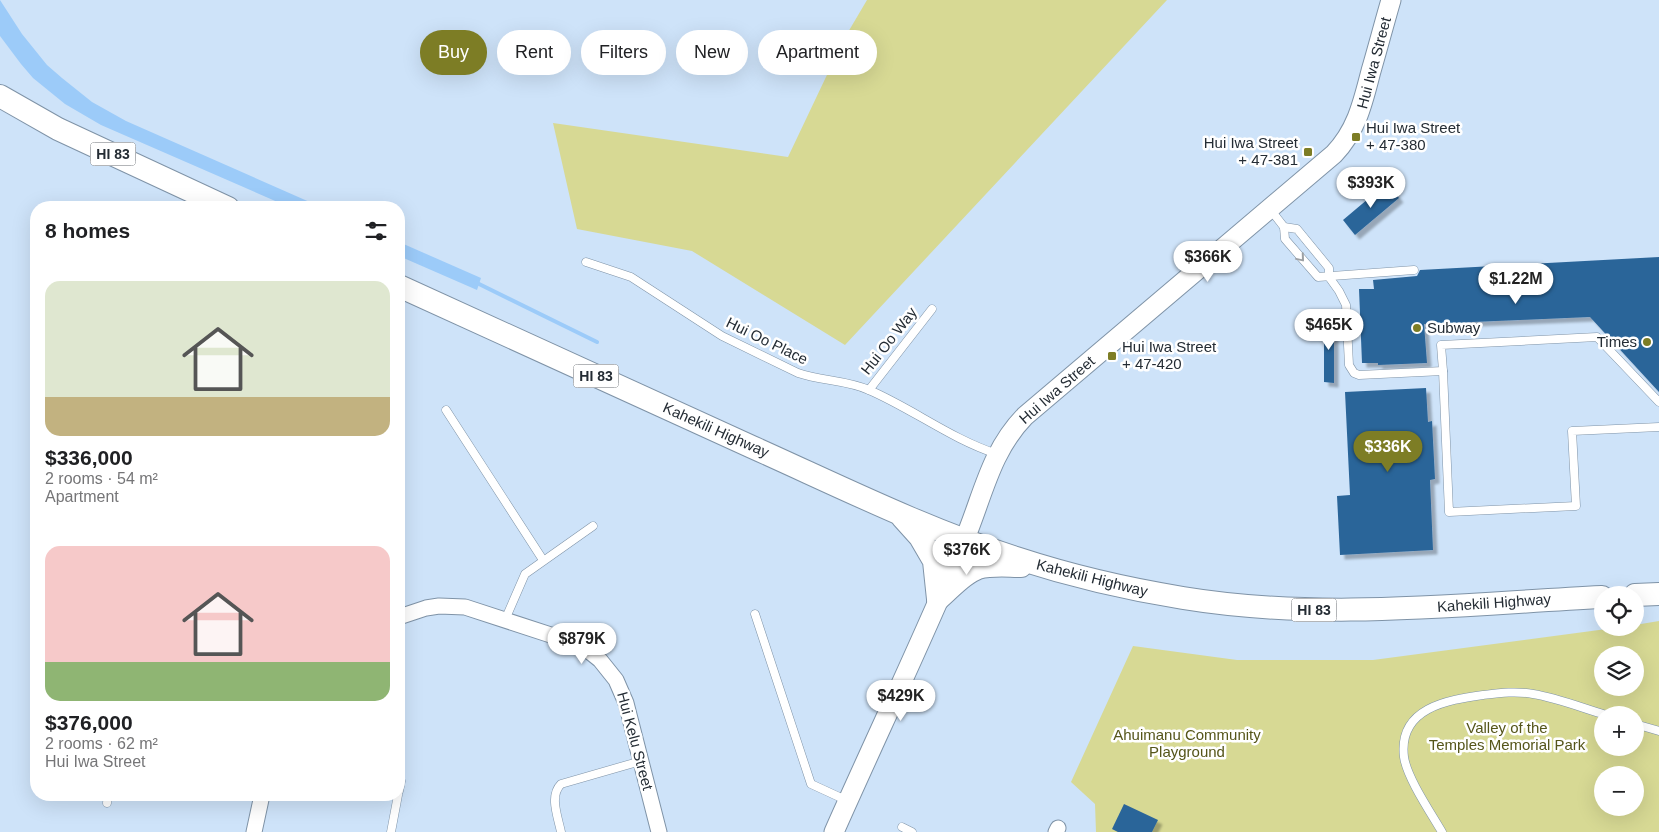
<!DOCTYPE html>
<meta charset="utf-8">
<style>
body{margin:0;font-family:Arial,sans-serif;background:#f2f2f2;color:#202124;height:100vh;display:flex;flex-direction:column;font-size:19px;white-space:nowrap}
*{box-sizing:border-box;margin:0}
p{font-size:16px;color:#757577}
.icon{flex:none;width:28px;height:28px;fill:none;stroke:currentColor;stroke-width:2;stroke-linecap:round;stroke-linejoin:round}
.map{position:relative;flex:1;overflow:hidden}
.sheet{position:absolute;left:30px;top:201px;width:375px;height:600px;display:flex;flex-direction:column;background:#fff;border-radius:20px;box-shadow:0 5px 20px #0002}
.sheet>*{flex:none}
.guide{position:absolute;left:420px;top:30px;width:475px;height:45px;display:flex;gap:10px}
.tools{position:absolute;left:1594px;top:586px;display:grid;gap:10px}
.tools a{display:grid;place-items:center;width:50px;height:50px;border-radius:50%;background:#fff;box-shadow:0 5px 20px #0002;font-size:25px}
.price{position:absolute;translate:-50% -42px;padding:0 11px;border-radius:18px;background:#fff;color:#222;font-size:16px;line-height:32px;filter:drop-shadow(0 1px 2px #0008)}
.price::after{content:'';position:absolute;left:50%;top:30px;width:15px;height:11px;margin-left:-8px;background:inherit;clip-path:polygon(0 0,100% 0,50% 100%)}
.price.active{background:#7d7d25;color:#fff}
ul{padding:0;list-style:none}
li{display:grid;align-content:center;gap:10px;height:265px;padding:0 15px}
li span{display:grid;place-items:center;height:155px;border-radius:15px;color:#555}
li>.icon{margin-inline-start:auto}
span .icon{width:90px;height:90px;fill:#fffc;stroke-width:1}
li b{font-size:21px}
h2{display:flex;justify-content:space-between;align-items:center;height:60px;padding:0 15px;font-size:21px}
.tag{padding:0 18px;border-radius:22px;background:#fff;box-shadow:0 5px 20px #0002;font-size:18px;line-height:45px}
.tag.active{background:#7d7d25;color:#fff}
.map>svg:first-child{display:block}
</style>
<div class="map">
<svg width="1659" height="832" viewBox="0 0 1659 832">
<defs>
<filter id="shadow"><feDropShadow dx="4.5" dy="4.5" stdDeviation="1" flood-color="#0004"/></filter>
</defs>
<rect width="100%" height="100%" fill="#cee3f9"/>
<!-- green -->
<g fill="#d7d994" fill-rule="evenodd">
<polygon points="867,0 1167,0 845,345 692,251 577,229 553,123 788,157 844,39"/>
<path d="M1659,621V832H1096L1095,804L1071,782L1133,646L1237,660H1373L1614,628H1635V625ZM1602,655H1635V688H1602ZM1602,715H1635V748H1602ZM1602,775H1635V808H1602Z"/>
</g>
<!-- water -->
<g fill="#9ccbf9">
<polygon points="0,0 22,34 47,65 62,78 92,102 126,121 321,207 289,207 101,125 65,104 33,78 21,64 0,36"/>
<polygon points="399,242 481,278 477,290 399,256"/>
</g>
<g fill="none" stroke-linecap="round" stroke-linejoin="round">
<!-- stream -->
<polyline stroke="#9ccbf9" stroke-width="4" points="475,282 597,342"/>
</g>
<!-- building -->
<g fill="#2b6599" filter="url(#shadow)">
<polygon points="1387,183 1399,198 1355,235 1343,220"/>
<polygon points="1659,257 1659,392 1590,317 1424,324 1427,363 1378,365 1378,363 1362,363 1359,289 1374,289 1373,280 1417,276 1420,270"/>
<polygon points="1334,319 1334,383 1324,382 1324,320"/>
<polygon points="1426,388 1428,422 1432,421 1435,479 1430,480 1433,550 1340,555 1337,496 1350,495 1345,392"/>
<polygon points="1124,804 1158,820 1152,832 1118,832 1112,829"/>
</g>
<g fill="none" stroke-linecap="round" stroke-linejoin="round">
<!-- service casing -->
<g stroke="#7f93a7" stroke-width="9">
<g id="service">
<polyline points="1270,209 1284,227 1285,239 1318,277 1414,270"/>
<polyline points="1284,227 1297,229 1329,268 1329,277 1339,291 1346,305 1349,365 1354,373 1359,375 1443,371 1441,345 1597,337 1659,402"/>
<path d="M586,262L631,277L722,336L798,373C821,381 846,380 869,390C913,409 951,439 997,454"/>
<polyline points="1443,371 1449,512 1576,506 1572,431 1659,427"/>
<polyline points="869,390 932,309"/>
<polyline points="446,410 543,560"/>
<polyline points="755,614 811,784 848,801"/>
<polyline points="505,620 525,574 593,526"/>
<polyline points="1635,724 1659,731"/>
<polyline points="399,781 401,781 399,791"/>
<polyline points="107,803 108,795"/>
<polyline points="902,827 912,832"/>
<polyline points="391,832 398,795"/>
<path d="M561,832C558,817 549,796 561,784L641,761"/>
<path d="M1442,832C1431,813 1407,778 1404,757C1398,708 1447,700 1483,695C1500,693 1516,691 1533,694C1558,698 1582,708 1606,715"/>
</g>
</g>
<!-- minor casing -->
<g stroke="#7f93a7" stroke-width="17">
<g id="minor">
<polyline points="399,617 426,608 439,606 465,607 566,640 590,652 600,660 616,680 626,703 659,832"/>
<polyline points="254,832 262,795"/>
<polyline points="1056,832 1058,828"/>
</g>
</g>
<!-- tertiary casing -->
<g stroke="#7f93a7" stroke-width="21">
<path id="tertiary" d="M834,832C877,735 923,639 964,541C983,496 990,452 1025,416L1334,154C1357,130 1363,102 1371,71C1378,47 1384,24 1391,0"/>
</g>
<!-- primary casing -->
<g stroke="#7f93a7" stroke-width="24">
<g id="primary">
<polyline points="0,96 58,129 228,208"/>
<path d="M399,286C517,340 635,393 752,447C839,486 925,529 1016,558C1071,576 1127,589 1183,598C1323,621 1462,604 1602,597"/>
<polyline points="902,517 920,537 934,561 938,599"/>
<polyline points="1635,595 1659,594"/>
<path d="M938,599C950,589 963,573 978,568C992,564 1007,566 1021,566"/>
</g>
</g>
<!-- service -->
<use href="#service" stroke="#fff" stroke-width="8"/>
<!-- minor -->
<use href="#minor" stroke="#fff" stroke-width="15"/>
<!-- tertiary -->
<use href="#tertiary" stroke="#fff" stroke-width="19"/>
<!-- primary -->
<use href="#primary" stroke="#fff" stroke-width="22"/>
</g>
<!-- one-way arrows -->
<defs><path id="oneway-chevron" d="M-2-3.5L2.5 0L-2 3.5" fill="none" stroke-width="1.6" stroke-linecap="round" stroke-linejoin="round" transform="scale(1.25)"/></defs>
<use stroke="#9ca0a4" href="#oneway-chevron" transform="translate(1301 258) rotate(50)"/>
<!-- markers -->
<g fill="#7d7d25" stroke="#fff" stroke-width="2">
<rect x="1351" y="132" width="10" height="10" rx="2.5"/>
<rect x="1303" y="147" width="10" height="10" rx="2.5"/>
<circle cx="1417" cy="328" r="5"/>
<circle cx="1647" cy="342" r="5"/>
<rect x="1107" y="351" width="10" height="10" rx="2.5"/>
</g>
<g text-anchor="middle" stroke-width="5" stroke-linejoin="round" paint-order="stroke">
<!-- shield labels -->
<g fill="#fff" stroke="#666b71" stroke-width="1">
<rect x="90.5" y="142.5" width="45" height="23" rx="4"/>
<rect x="573.5" y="364.5" width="45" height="23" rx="4"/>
<rect x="1291.5" y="598.5" width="45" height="23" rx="4"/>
</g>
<g font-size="14" font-weight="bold" fill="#242c34">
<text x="113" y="159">HI 83</text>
<text x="596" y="381">HI 83</text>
<text x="1314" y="615">HI 83</text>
</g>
<!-- street labels -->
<g font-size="15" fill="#242c34" stroke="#fff">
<text transform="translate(1374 63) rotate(-75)" y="5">Hui Iwa Street</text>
<text transform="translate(767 341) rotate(26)" y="5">Hui Oo Place</text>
<text transform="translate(889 341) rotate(-52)" y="5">Hui Oo Way</text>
<text transform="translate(1057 390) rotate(-41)" y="5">Hui Iwa Street</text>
<text transform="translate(716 430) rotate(24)" y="5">Kahekili Highway</text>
<text transform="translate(1092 578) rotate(14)" y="5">Kahekili Highway</text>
<text transform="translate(1494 603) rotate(-4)" y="5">Kahekili Highway</text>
<text transform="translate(635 741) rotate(75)" y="5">Hui Kelu Street</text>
</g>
<!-- poi labels -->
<g font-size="15" fill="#242c34" stroke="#fff" text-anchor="start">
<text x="1366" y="133">Hui Iwa Street<tspan x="1366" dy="17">+ 47-380</tspan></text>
<text x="1298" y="148" text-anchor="end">Hui Iwa Street<tspan x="1298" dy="17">+ 47-381</tspan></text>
<text x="1427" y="333">Subway</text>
<text x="1637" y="347" text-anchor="end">Times</text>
<text x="1122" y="352">Hui Iwa Street<tspan x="1122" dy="17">+ 47-420</tspan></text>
</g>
<!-- park labels -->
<g font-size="15" fill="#55551a" stroke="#fff">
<text x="1507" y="733">Valley of the<tspan x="1507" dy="17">Temples Memorial Park</tspan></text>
<text x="1187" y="740">Ahuimanu Community<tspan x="1187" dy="17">Playground</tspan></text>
</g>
</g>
</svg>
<div class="tools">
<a><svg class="icon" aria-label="locate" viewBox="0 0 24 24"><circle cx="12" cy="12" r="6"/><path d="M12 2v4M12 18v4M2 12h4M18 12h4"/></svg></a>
<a><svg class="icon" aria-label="layers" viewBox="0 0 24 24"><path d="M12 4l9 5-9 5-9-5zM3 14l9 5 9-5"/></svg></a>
<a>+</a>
<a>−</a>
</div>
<b class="price" style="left:1371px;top:209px">$393K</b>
<b class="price" style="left:1208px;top:283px">$366K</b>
<b class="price" style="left:1516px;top:305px">$1.22M</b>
<b class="price" style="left:1329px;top:351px">$465K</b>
<b class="price active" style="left:1388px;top:473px">$336K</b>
<b class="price" style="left:967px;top:576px">$376K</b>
<b class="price" style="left:582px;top:665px">$879K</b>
<b class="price" style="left:901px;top:722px">$429K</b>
<div class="guide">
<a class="tag active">Buy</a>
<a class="tag">Rent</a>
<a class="tag">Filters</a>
<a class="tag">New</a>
<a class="tag">Apartment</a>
</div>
<section class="sheet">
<h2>8 homes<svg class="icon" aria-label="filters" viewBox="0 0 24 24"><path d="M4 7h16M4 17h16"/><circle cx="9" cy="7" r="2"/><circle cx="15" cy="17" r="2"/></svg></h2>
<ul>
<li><span style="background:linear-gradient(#dfe7d0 75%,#c2b280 0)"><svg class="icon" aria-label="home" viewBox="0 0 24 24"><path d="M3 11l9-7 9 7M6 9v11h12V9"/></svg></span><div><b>$336,000</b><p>2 rooms · 54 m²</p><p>Apartment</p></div></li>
<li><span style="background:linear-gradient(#f6c9c9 75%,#8fb573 0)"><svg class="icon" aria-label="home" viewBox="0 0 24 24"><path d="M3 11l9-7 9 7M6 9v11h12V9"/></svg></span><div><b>$376,000</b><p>2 rooms · 62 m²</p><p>Hui Iwa Street</p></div></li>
</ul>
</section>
</div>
